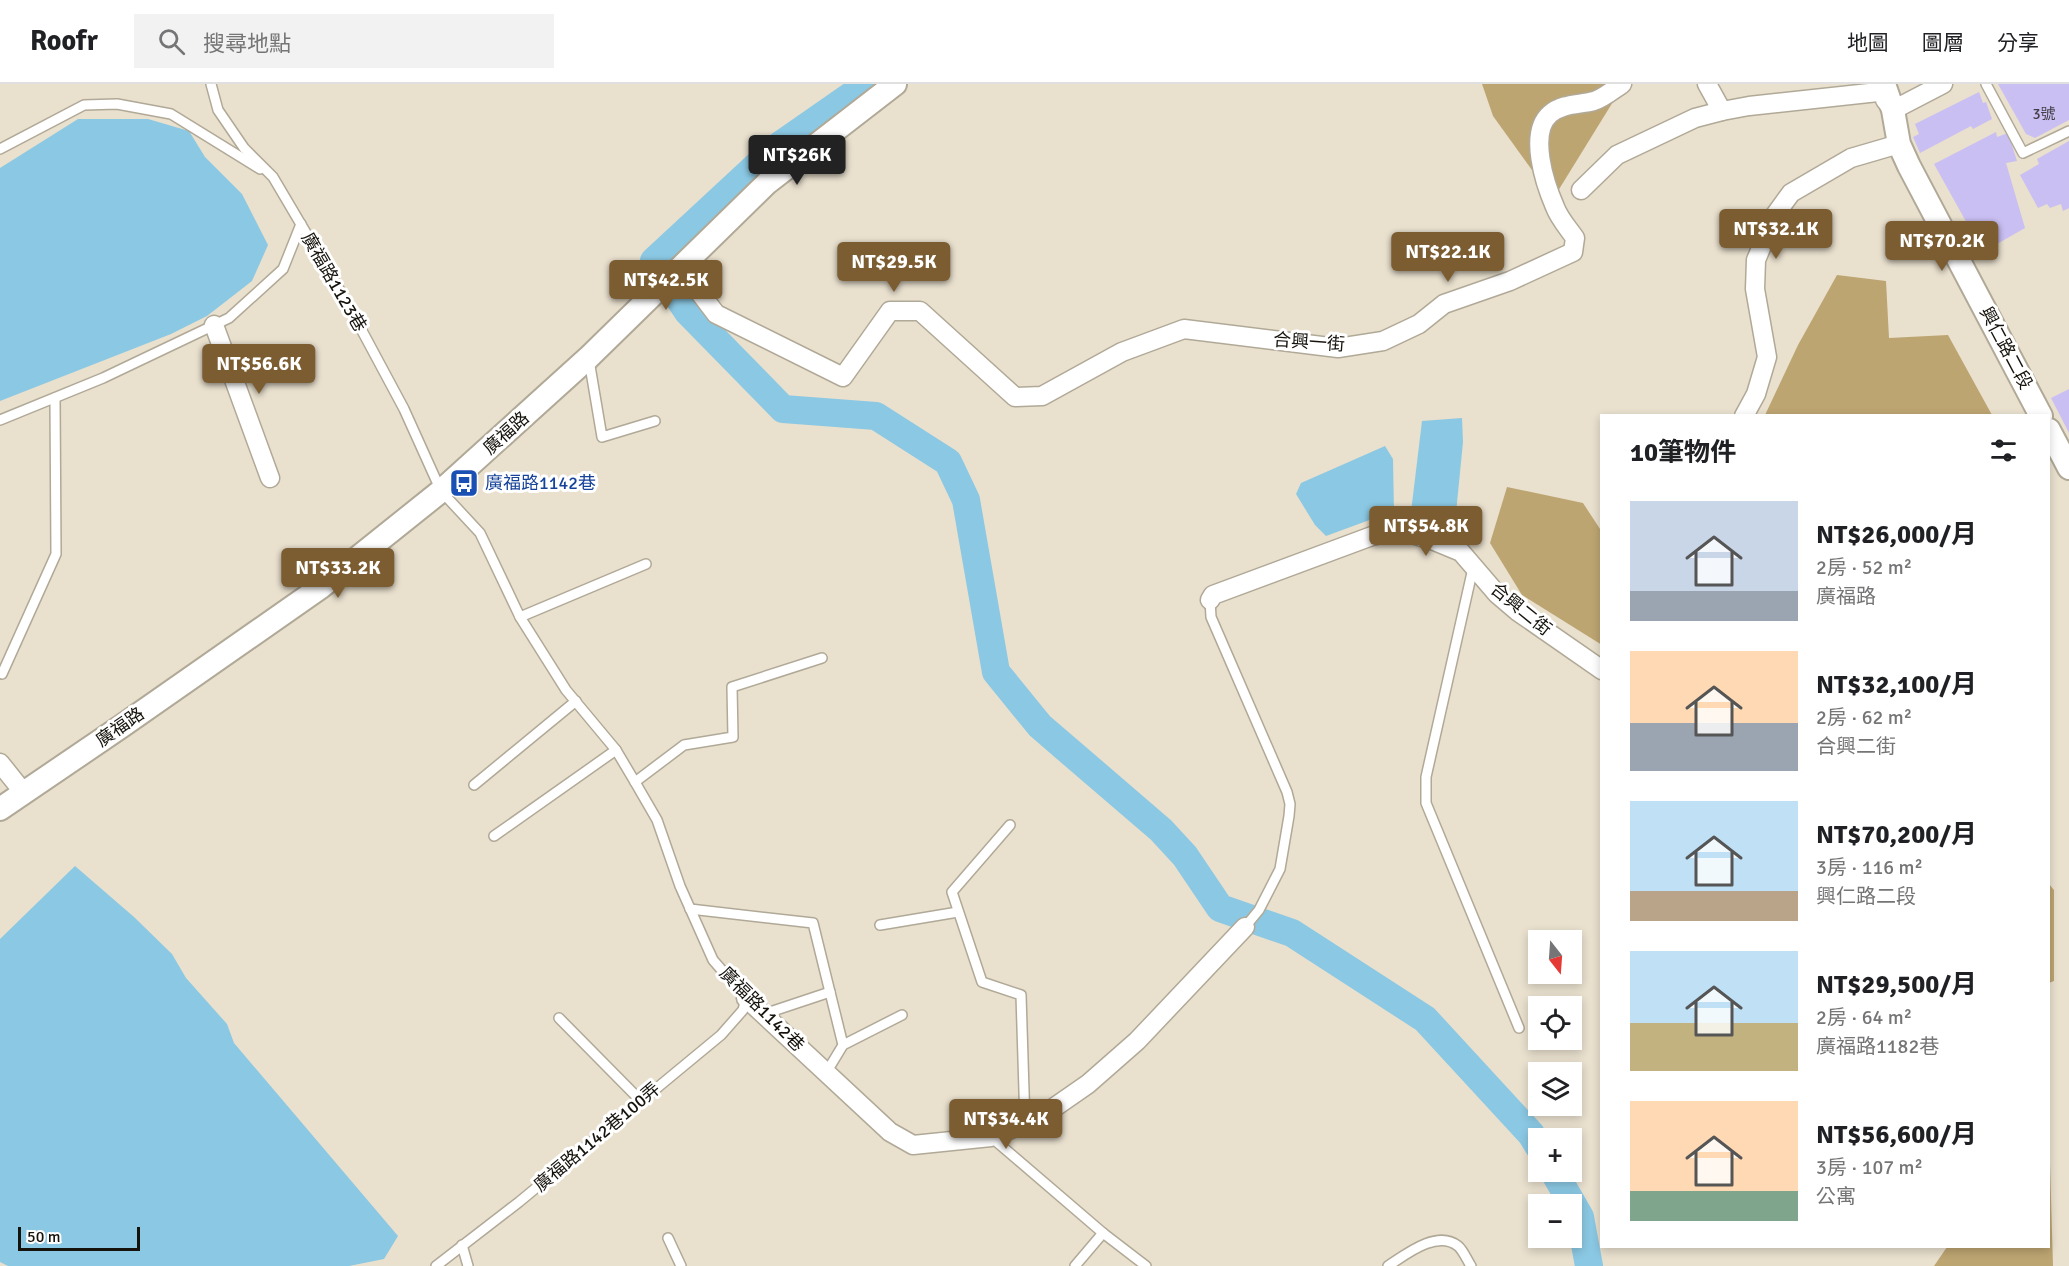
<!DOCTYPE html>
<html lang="zh-TW">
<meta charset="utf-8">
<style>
body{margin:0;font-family:Signika,"Noto Sans TC",sans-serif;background:#f2f2f2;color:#202124;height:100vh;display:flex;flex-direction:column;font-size:22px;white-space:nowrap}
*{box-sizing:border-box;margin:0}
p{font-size:20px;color:#757577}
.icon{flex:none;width:33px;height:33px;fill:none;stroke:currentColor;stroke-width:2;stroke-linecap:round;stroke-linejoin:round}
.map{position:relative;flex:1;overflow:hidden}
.drawer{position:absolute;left:1600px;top:330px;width:450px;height:834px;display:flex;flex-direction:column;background:#fff;border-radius:0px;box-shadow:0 3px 9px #0003}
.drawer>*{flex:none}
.needle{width:39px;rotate:163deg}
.controls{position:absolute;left:1528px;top:846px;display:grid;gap:12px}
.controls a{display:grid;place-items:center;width:54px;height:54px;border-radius:0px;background:#fff;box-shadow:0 3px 9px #0003;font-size:30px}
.scale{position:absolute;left:18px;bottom:15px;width:122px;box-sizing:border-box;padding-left:6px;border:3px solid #16130d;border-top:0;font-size:16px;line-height:21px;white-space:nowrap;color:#16130d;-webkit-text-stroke:4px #fff;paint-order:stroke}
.price{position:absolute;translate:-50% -51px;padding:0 14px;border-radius:6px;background:#7c5d32;color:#fff;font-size:20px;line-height:39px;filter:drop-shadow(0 2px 3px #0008)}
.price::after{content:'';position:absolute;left:50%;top:36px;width:18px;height:14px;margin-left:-9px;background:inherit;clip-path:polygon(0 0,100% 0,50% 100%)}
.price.active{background:#222;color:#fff}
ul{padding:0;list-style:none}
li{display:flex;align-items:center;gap:18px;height:150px;padding:0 30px}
li span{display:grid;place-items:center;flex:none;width:168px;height:120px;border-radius:0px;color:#555}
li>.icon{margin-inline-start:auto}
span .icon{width:72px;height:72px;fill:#fffc;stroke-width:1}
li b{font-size:26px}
h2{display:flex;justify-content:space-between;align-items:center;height:72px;padding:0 30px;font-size:26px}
header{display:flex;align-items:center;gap:36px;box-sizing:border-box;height:84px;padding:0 30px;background:#fff;border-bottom:2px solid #e0e0e0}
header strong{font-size:28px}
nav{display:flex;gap:33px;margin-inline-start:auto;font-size:21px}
.search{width:420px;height:54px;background:#f2f2f2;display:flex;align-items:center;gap:15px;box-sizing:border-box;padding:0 21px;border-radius:0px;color:#757577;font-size:22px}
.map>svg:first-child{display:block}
</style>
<header>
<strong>Roofr</strong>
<div class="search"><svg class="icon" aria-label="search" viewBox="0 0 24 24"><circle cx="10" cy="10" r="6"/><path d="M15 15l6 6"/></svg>搜尋地點</div>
<nav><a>地圖</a><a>圖層</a><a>分享</a></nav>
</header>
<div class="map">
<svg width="2069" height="1182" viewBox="0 0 2069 1182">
<rect width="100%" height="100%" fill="#e9e0ce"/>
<!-- forest -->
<g fill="#bda572">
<polygon points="1482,0 1624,0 1553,115 1493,32"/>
<polygon points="1837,191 1886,197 1889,254 1948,251 1992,331 1765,331 1798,261"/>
<polygon points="1507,403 1583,419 1602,448 1602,561 1522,511 1490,459"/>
<polygon points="2049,800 2054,806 2054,897 2049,899"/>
<polygon points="2050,1079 2053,1182 1934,1182 1947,1163 2049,1162"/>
</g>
<!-- water -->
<g fill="#8bc8e3">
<polygon points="78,35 148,35 189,47 205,73 242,110 268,161 252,197 207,232 171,250 0,317 0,84"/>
<polygon points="1462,334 1463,358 1455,439 1411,428 1422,337"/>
<polygon points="1385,362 1393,375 1394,427 1326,452 1315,441 1296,410 1301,399"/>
<polygon points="75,782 134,833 172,870 186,894 227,940 234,959 398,1152 384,1175 349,1182 8,1182 0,1178 0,855"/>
</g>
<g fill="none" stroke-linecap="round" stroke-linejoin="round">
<!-- river -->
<g stroke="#8bc8e3" stroke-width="28">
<polyline points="868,0 776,64 654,177 688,228 783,325 876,332 948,378 966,416 996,588 1040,642 1161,746 1185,772 1220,824 1292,849 1425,935 1531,1050 1539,1063"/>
<polyline points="1554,1088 1580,1133 1589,1182"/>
</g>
</g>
<!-- building -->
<g fill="#c9bff3">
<polygon points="1998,0 2069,0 2069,36 2035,54 2026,50"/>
<polygon points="1979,8 1983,19 1986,18 1992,35 1973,45 1971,42 1920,69 1913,53 1919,50 1915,40"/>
<polygon points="1996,48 1997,53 2008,49 2017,77 2006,79 2025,144 1983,168 1934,80"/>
<polygon points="2069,57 2069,124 2063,127 2061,120 2050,124 2047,120 2038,124 2020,91 2039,80 2037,75"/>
<polygon points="2069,305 2069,349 2051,314"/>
</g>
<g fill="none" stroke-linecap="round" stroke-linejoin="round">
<!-- service casing -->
<g stroke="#b1a997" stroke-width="12">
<g id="service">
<polyline points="211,0 218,26 244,64 273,93 345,215 404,325 441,407 480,449 520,533 566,606 616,666 635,698 657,736 680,802 713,876 746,914 743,926 721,951 519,1118 436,1182"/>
<polyline points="1986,0 2023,69 2069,47"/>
<polyline points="0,65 84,21 117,20 171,30 260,85"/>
<polyline points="589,276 602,353 655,337"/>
<polyline points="0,336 103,294 229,234 283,185 301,140"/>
<polyline points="1473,484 1426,693 1426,719 1519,944"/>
<polyline points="1210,516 1211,533 1287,708 1290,720 1289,732 1280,785 1259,826 1245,843"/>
<polyline points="520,533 646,480"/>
<polyline points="2,590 56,470 55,314"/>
<polyline points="635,698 684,661 733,653 732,603 822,574"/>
<polyline points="474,701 576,617"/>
<polyline points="1010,741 952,808 982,898 1021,911 1025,1039"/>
<polyline points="494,752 616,666"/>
<polyline points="690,825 813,839 843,961"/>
<polyline points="880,841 958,828"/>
<polyline points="764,930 830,908"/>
<polyline points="559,934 641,1017"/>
<polyline points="826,989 843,961 902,931"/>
<polyline points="991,1053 1103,1149 1146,1182"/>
<polyline points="668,1154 681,1182"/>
<polyline points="462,1161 468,1182"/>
<polyline points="1075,1182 1103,1149"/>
<path d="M1388,1182C1405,1171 1437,1145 1458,1162C1463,1166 1467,1176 1471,1182"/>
</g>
</g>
<!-- minor casing -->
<g stroke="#b1a997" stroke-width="21">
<g id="minor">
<polyline points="1707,0 1722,27 1749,22 1878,8"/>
<polyline points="1885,16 1893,26 1943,0"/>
<polyline points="1581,106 1617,71 1695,34 1722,27"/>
<path d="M681,184L716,230L843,293L890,227H920L1015,313L1042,312L1122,268L1184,245L1338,264L1383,257L1419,240L1444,220L1510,197L1573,168L1575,154C1568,144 1559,134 1555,123C1545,100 1528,49 1550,30C1563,19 1579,21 1594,17C1604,14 1614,5 1622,0"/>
<polyline points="214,241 270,394"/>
<polyline points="1744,332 1756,310 1767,273 1755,205 1756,176 1775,131 1791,109 1851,74 1899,60"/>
<polyline points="1210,516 1213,511 1372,452 1398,446 1432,456 1461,468 1497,510 1517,527 1602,586"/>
<polyline points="0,679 24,709"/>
<polyline points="746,914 890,1048 913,1061 991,1053 1039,1034 1088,1000 1137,957 1245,843"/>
</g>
</g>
<!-- tertiary casing -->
<g stroke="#b1a997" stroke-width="26">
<g id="tertiary">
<polyline points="1884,0 1893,26 1899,60 1909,82 2041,332"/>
<polyline points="2049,346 2069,384"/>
<polyline points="0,725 122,642 321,503 441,407 588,274 767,99 895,0"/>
</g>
</g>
<!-- service -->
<use href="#service" stroke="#fff" stroke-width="9"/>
<!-- minor -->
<use href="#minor" stroke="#fff" stroke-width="18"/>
<!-- tertiary -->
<use href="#tertiary" stroke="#fff" stroke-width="22"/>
</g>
<!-- icons -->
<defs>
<g id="bus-square" transform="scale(1.5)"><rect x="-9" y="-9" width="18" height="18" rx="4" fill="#1a4fb4" stroke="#fff"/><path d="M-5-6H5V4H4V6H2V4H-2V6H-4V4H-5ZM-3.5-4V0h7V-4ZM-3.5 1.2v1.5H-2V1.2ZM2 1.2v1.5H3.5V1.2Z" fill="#fff"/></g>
</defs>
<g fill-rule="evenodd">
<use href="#bus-square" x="464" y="399"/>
</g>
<g text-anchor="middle" stroke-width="6" stroke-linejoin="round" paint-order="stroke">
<!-- number labels -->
<g font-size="15" fill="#433e46">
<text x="2044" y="35">3號</text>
</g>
<!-- street labels -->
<g font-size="18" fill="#16130d" stroke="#fff">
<text transform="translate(334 198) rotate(60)" y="6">廣福路1123巷</text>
<text transform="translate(1309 258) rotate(4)" y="6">合興一街</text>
<text transform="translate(2006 264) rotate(62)" y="6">興仁路二段</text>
<text transform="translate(506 349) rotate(-42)" y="6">廣福路</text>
<text transform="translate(1521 525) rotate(39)" y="6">合興二街</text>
<text transform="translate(120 643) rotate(-35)" y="6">廣福路</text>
<text transform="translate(762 925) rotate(45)" y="6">廣福路1142巷</text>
<text transform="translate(597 1053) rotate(-40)" y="6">廣福路1142巷100弄</text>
</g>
<!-- transit labels -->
<g font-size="18" fill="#164399" stroke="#fff" text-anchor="start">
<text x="485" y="405">廣福路1142巷</text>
</g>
</g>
</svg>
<div class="controls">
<a><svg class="needle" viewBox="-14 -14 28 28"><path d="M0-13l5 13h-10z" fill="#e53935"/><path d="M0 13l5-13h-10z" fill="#757577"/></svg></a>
<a><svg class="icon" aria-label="locate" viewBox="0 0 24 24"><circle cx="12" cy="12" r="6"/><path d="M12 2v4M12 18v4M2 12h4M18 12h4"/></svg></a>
<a><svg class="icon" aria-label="layers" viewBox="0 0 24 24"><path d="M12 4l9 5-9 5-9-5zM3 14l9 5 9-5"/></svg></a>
<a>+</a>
<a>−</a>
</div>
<div class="scale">50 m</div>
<b class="price active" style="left:797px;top:102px">NT$26K</b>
<b class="price" style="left:1776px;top:176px">NT$32.1K</b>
<b class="price" style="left:1942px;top:188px">NT$70.2K</b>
<b class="price" style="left:1448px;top:199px">NT$22.1K</b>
<b class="price" style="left:894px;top:209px">NT$29.5K</b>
<b class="price" style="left:666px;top:227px">NT$42.5K</b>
<b class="price" style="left:259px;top:311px">NT$56.6K</b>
<b class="price" style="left:1426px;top:473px">NT$54.8K</b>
<b class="price" style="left:338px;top:515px">NT$33.2K</b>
<b class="price" style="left:1006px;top:1066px">NT$34.4K</b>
<section class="drawer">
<h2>10筆物件<svg class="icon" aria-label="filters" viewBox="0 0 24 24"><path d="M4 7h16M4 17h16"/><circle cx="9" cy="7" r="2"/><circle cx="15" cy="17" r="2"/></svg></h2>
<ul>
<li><span style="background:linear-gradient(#c9d6e8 75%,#9aa5b1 0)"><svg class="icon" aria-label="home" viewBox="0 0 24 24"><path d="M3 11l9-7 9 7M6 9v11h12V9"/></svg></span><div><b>NT$26,000/月</b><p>2房 · 52 m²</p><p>廣福路</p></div></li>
<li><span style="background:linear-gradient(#ffd9b3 60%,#9aa5b1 0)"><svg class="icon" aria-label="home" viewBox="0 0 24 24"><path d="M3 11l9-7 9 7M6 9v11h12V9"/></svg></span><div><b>NT$32,100/月</b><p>2房 · 62 m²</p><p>合興二街</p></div></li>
<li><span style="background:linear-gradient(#bfe0f5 75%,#b9a48a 0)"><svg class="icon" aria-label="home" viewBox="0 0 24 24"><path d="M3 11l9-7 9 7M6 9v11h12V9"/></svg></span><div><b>NT$70,200/月</b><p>3房 · 116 m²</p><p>興仁路二段</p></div></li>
<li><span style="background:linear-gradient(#bfe0f5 60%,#c2b280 0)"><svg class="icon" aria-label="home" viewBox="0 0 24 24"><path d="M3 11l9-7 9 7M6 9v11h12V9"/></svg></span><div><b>NT$29,500/月</b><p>2房 · 64 m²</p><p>廣福路1182巷</p></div></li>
<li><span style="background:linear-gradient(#ffd9b3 75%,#7fa58c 0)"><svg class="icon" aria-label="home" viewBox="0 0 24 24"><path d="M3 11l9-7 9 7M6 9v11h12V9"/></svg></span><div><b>NT$56,600/月</b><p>3房 · 107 m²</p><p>公寓</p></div></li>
</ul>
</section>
</div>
